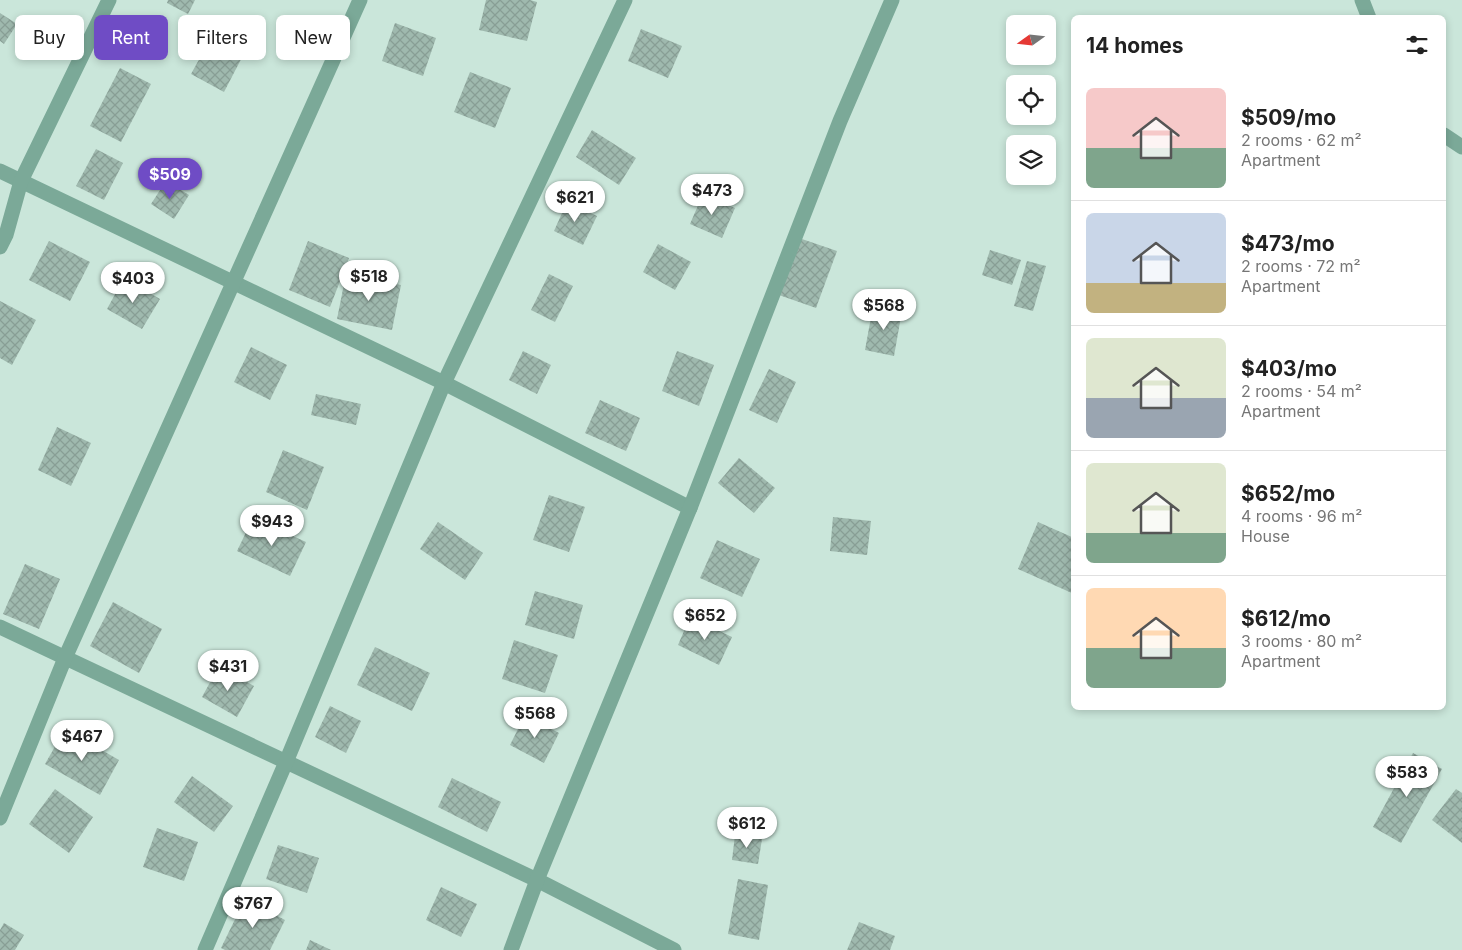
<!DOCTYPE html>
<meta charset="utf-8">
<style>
body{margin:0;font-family:Inter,sans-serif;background:#f2f2f2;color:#222;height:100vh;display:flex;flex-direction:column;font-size:19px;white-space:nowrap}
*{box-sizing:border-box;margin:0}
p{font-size:16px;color:#767676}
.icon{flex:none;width:28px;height:28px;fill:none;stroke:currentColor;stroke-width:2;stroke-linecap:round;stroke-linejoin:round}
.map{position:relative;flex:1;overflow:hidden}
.drawer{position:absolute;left:1071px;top:15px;width:375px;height:695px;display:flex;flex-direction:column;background:#fff;border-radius:8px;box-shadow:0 2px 8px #0003}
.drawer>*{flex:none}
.banner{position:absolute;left:15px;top:15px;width:475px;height:45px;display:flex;gap:10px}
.needle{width:32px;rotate:255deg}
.controls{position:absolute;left:1006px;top:15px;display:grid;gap:10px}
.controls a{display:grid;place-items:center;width:50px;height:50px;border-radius:8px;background:#fff;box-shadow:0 2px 8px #0003;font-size:25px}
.price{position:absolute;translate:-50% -42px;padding:0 11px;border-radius:18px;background:#fff;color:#222;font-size:16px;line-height:32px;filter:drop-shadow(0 1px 2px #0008)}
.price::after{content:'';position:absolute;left:50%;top:30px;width:15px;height:11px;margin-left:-8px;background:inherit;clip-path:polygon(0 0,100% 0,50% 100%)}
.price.selected{background:#6f4cc5;color:#fff}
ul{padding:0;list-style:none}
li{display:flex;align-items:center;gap:15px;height:125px;padding:0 15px}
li+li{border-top:1px solid #e0e0e0}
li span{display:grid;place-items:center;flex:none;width:140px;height:100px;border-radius:8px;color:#555}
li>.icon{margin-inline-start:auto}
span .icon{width:60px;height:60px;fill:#fffc;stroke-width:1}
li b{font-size:21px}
h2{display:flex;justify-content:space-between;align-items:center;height:60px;padding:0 15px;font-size:21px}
.chip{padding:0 18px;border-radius:8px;background:#fff;box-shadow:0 2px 8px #0003;font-size:18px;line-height:45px}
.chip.selected{background:#6f4cc5;color:#fff}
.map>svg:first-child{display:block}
</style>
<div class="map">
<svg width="1462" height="950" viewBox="0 0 1462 950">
<defs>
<pattern id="building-cross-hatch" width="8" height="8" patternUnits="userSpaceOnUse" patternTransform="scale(1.25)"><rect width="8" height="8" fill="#9fb9ae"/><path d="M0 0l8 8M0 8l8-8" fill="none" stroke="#889e95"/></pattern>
</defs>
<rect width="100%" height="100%" fill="#cae6da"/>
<!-- building -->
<g fill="url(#building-cross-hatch)">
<polygon points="168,0 195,0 188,14 167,3"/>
<polygon points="486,0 530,0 537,2 527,41 479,30"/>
<polygon points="0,13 17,24 4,44 0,41"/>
<polygon points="395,23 436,38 423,76 382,61"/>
<polygon points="217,27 249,44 224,92 191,74"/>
<polygon points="641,29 682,46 668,78 628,61"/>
<polygon points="120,68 151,84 121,142 90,126"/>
<polygon points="470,72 511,88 495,128 454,112"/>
<polygon points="592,130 636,158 619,185 576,157"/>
<polygon points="96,149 123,163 104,200 76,186"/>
<polygon points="166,181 189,195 174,219 151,204"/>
<polygon points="703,194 735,208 722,238 690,224"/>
<polygon points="567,202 597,216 583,245 554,231"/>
<polygon points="799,238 837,251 816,308 779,295"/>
<polygon points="49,241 90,262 70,301 29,280"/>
<polygon points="308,241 349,258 330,307 289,290"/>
<polygon points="658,244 691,262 675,290 643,272"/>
<polygon points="990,250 1021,260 1012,285 982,275"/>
<polygon points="1027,261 1046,266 1033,311 1014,306"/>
<polygon points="346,274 401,285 392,330 337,319"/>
<polygon points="549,274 573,286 555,322 531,310"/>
<polygon points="124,278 160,299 142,329 107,309"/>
<polygon points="0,301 36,320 12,365 0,358"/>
<polygon points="873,306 902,311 894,356 865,350"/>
<polygon points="251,347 287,365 270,400 234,382"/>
<polygon points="523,351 551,365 537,394 509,380"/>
<polygon points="677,351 714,365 699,406 662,391"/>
<polygon points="769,369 796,382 777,423 749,410"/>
<polygon points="316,394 361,404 356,425 311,415"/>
<polygon points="600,400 640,418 626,451 585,433"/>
<polygon points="57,427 91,443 71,486 38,470"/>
<polygon points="283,450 324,467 307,510 266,492"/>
<polygon points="739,458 775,488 754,513 718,483"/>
<polygon points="549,495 585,507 569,552 533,540"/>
<polygon points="833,517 871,521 867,555 830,551"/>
<polygon points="253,518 306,542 290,576 237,551"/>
<polygon points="438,522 483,553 465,580 420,549"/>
<polygon points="1038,522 1074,538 1074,594 1018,569"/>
<polygon points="717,540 760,559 742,597 700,578"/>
<polygon points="25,564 60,579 39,629 3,614"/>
<polygon points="535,591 583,605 574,639 525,625"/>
<polygon points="113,602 162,629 139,673 90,646"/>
<polygon points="690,617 732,637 719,665 678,645"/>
<polygon points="514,640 558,655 545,693 502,679"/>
<polygon points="375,647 430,673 412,711 357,685"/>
<polygon points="219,666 254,686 237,717 202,697"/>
<polygon points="330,706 361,721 346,753 315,737"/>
<polygon points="525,715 559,733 544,763 510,745"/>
<polygon points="65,729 119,760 100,795 45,764"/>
<polygon points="1413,753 1442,769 1401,843 1373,827"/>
<polygon points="192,776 233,806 214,832 174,802"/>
<polygon points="452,778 501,802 487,832 438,807"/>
<polygon points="55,789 93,817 69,853 29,824"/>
<polygon points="1456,789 1462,793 1462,843 1432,820"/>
<polygon points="157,828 198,842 184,881 143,867"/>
<polygon points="735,835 762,839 758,864 732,860"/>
<polygon points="278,845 319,858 307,893 266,879"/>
<polygon points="738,879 768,885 759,940 728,934"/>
<polygon points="441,887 477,904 461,937 426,920"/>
<polygon points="245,899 285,920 270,950 225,950 221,948"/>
<polygon points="859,922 895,936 890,950 847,950"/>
<polygon points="4,923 24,935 15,950 0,950 0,930"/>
<polygon points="310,940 331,950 306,950"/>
</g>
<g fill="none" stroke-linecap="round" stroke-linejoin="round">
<!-- minor -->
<g stroke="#7ba998" stroke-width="15">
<polyline points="1362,0 1369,18"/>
<polyline points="1444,135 1462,147"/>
<polyline points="0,171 444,383 690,508"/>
<polyline points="0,247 6,235 21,181 109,0"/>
<polyline points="0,627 537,880 674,950"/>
<polyline points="0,818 65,658 360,0"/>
<polyline points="205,950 286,762 444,383 625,0"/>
<polyline points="511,950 537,880 690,508 840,121 892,0"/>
</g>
</g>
</svg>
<div class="controls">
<a><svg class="needle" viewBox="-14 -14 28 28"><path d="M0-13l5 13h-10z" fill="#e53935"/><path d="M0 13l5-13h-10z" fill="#767676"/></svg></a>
<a><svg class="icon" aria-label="locate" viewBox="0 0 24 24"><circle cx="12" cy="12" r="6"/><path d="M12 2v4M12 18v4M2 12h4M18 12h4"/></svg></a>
<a><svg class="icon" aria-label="layers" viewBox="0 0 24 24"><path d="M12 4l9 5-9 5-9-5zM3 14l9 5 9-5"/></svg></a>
</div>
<b class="price selected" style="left:170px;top:200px">$509</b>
<b class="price" style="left:712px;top:216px">$473</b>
<b class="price" style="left:575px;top:223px">$621</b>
<b class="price" style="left:369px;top:302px">$518</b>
<b class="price" style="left:133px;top:304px">$403</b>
<b class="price" style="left:884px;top:331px">$568</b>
<b class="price" style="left:272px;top:547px">$943</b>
<b class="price" style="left:705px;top:641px">$652</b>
<b class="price" style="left:228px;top:692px">$431</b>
<b class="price" style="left:535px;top:739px">$568</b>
<b class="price" style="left:82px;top:762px">$467</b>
<b class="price" style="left:1407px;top:798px">$583</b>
<b class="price" style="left:747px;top:849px">$612</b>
<b class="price" style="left:253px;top:929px">$767</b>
<div class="banner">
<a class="chip">Buy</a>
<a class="chip selected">Rent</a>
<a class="chip">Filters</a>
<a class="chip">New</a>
</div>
<section class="drawer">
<h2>14 homes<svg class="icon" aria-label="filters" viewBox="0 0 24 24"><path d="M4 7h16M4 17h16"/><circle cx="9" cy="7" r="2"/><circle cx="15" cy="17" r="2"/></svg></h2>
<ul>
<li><span style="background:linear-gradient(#f6c9c9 60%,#7fa58c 0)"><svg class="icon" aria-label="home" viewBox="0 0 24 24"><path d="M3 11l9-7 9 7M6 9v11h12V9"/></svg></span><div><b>$509/mo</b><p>2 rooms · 62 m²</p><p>Apartment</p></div></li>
<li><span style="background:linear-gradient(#c9d6e8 70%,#c2b280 0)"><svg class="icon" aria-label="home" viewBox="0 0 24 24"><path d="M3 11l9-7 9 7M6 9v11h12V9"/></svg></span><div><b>$473/mo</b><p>2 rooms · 72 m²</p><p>Apartment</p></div></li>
<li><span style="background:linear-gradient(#dfe7d0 60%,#9aa5b1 0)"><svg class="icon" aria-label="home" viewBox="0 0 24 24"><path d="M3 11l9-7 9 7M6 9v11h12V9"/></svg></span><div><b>$403/mo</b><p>2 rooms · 54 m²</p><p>Apartment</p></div></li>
<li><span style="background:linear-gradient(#dfe7d0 70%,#7fa58c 0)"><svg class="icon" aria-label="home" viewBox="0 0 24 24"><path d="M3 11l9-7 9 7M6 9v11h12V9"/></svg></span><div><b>$652/mo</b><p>4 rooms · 96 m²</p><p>House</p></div></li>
<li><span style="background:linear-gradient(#ffd9b3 60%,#7fa58c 0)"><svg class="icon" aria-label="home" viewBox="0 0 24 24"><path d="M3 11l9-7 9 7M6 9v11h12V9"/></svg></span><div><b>$612/mo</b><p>3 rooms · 80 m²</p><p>Apartment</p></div></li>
</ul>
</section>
</div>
